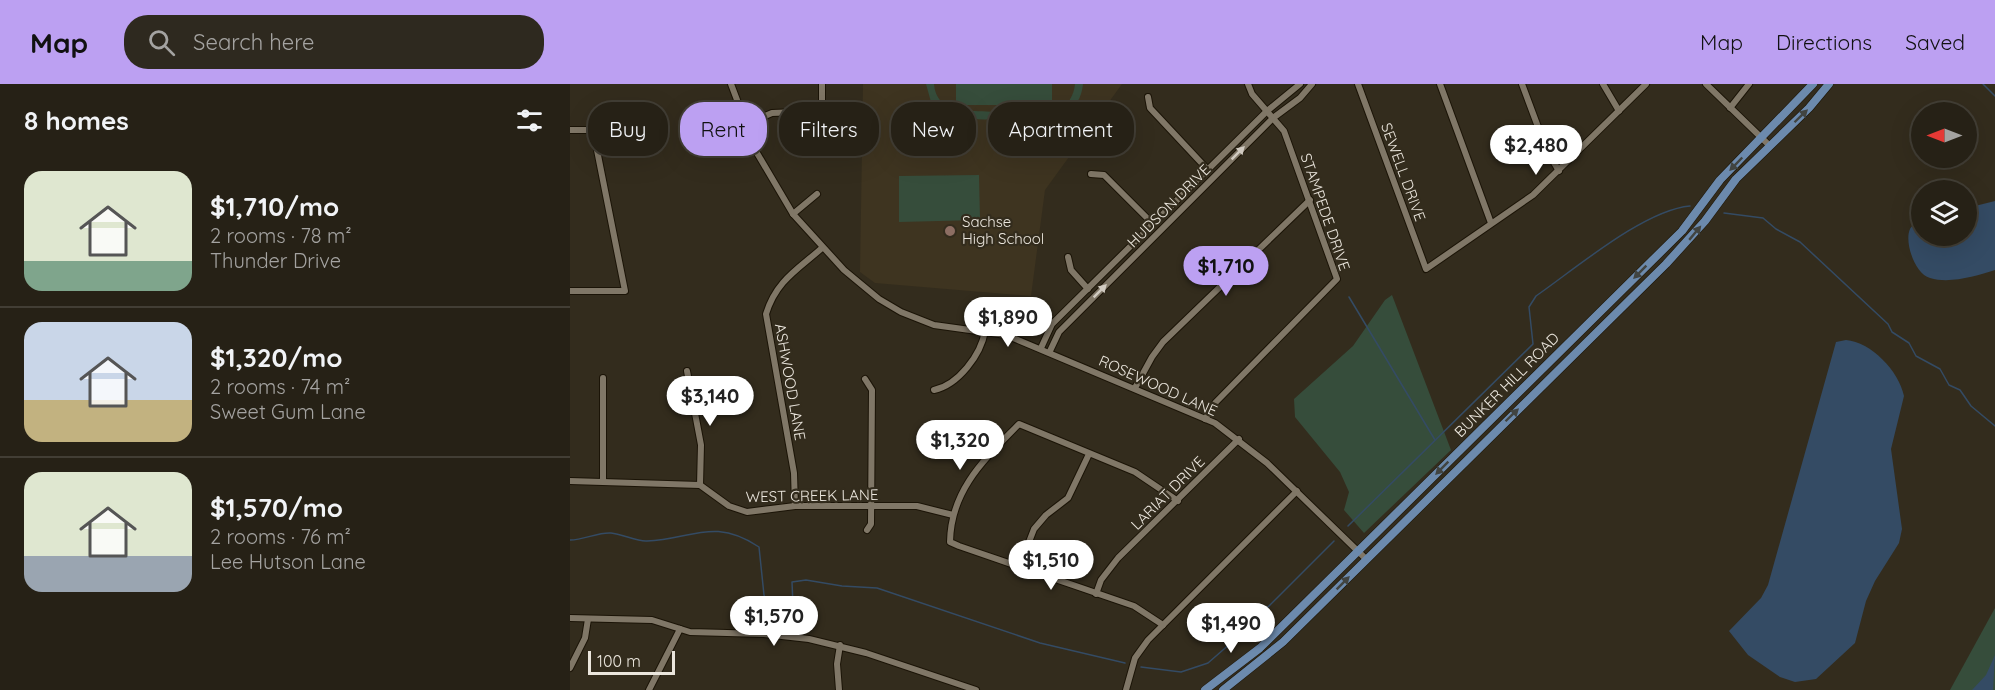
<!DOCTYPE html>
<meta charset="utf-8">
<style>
body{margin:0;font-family:Quicksand,sans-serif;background:#2e291f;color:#f1f3f6;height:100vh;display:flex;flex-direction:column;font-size:22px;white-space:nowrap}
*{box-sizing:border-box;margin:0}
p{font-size:20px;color:#a4a3a1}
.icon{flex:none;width:33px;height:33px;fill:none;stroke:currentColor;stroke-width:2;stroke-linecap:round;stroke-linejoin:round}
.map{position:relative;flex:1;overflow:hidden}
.details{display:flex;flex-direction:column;background:#262116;width:570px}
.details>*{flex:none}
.guide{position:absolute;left:18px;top:18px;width:570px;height:54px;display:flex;gap:12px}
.needle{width:39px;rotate:270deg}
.tools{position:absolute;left:1341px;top:18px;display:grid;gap:12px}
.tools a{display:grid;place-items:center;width:66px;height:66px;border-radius:50%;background:#262116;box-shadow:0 6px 24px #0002,0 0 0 2px #423e35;font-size:30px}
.scale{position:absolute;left:18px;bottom:15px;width:87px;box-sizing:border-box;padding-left:6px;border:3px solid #ebe6dd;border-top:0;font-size:16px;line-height:21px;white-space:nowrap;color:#ebe6dd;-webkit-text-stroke:4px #332c1d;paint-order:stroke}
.price{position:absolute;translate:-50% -51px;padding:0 14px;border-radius:21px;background:#fff;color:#222;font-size:20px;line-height:39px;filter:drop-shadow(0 2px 3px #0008)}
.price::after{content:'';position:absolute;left:50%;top:36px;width:18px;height:14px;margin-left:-9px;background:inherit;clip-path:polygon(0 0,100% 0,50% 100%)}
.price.active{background:#bca0f2;color:#111}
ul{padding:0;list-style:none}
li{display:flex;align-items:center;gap:18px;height:150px;padding:0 24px}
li+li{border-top:2px solid #423e35}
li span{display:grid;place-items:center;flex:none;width:168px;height:120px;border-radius:18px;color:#555}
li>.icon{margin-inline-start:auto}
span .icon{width:72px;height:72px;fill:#fffc;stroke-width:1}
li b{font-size:26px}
h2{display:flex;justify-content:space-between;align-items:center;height:72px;padding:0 24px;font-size:26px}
.chip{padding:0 21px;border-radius:24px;background:#262116;box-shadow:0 6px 24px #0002,0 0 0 2px #423e35;font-size:21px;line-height:54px}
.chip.active{background:#bca0f2;color:#111}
header{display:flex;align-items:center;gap:36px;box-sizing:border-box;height:84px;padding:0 30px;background:#bca0f2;color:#111}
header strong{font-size:28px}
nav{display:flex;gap:33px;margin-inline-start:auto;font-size:21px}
.search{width:420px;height:54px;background:#2e291f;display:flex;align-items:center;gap:15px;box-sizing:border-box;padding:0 21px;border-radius:24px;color:#a4a3a1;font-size:22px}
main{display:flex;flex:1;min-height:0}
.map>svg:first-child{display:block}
</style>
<header>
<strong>Map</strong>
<div class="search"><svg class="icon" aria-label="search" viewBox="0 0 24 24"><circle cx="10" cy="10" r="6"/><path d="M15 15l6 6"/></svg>Search here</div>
<nav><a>Map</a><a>Directions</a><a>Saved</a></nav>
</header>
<main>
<section class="details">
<h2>8 homes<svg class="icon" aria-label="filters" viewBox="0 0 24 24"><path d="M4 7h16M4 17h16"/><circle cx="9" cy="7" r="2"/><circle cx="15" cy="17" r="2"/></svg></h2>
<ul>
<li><span style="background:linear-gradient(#dfe7d0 75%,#7fa58c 0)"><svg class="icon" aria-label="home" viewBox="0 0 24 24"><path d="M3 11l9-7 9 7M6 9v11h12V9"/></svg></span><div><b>$1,710/mo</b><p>2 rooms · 78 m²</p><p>Thunder Drive</p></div></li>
<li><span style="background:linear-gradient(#c9d6e8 65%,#c2b280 0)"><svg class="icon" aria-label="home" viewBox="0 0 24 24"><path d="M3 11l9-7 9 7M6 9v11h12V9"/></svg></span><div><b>$1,320/mo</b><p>2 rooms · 74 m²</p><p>Sweet Gum Lane</p></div></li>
<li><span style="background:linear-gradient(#dfe7d0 70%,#9aa5b1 0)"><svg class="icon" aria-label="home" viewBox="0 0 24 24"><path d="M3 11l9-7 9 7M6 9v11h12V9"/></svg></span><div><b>$1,570/mo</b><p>2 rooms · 76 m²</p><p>Lee Hutson Lane</p></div></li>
</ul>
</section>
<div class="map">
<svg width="1425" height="606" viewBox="0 0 1425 606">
<rect width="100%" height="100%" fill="#332c1d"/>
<!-- built -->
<polygon fill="#3e3420" points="293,0 552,0 475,106 461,212 305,199 290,188"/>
<!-- green -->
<g fill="#364d3b">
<path d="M356,0H364C365,14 373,22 386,26C406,27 471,31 487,26C498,22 504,11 505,0H513C512,12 506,25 494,31C475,40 389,34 363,34V27L368,26L361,18Z"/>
<rect x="386" y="0" width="96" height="21"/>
<polygon points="409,91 410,136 329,138 329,92"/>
<polygon points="822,211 881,366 794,449 774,426 779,408 770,388 725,333 724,315 783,262 815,216"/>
<polygon points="1425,524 1425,606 1380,606"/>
</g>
<!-- water -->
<g fill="#344b64">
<path d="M1425,117V186C1406,192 1380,200 1360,194C1345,190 1334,158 1340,145C1342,141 1348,138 1351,136L1352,152H1396L1397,124Z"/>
<path d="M1276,256C1301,258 1329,287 1334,312L1321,365L1332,445L1329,459L1305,497L1296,517L1285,559L1246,595L1225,598L1210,593L1178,571L1159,547L1191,514L1198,501L1266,258Z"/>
<polygon points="1425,571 1423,606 1402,606 1416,591"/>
</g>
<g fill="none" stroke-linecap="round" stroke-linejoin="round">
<!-- stream -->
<g stroke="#344b64" stroke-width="1.5">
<polyline points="1413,0 1425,12"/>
<polyline points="1154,129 1193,134 1206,145 1230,158 1318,240 1322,248 1339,259 1346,272 1370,285 1379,301 1390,306 1401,322 1425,342"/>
<polyline points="779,213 865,356"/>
<path d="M778,442L963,260L959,223L966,212C1005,185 1074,126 1120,122"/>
<path d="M0,456C14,456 28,448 41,449C52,450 68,458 77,457C122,455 144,433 189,463L194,511L198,522L210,524L223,522L222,498L236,496L272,502L307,504L470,559L555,579"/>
<polyline points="571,583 611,588 638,579 669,552 764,457"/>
</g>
<!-- minor casing -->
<g stroke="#1b1407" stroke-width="8">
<g id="minor">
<polyline points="161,0 187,69 223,130 274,186 309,215 331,228 364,241 436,251 645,339 697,379 796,475"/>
<polyline points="788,0 856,185 963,111 1076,0"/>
<polyline points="870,0 921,139"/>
<polyline points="952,0 977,67 989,87"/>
<polyline points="1033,0 1049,27"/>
<polyline points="1136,0 1200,62"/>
<polyline points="578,13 580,24 638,86"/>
<polyline points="1160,24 1179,0"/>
<polyline points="174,41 202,29 252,27 252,0"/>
<polyline points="0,46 23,46 55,207 0,207"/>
<polyline points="521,90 534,91 583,140"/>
<polyline points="223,130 247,110"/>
<polyline points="498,173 501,186 518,205"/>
<polyline points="471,264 482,240 697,27 730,0"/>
<polyline points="480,267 489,248 703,34 730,14 742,0"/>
<polyline points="117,287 131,361 130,401"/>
<polyline points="295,295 302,306 301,440 297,446"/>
<polyline points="565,304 582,273 593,258 740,116"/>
<path d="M364,306C388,301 411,271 415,247"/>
<polyline points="635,335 646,318 767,195 714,47 682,10 678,0"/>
<polyline points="0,397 130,401 159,422 177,428 225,422 347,422 383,431"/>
<polyline points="33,397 33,294"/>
<path d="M225,422L224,389L196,230C206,197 227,186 252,164"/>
<polyline points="449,484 464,445 476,431 498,414 519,370"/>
<polyline points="526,510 531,496 548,474 669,355"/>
<polyline points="0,534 82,536 120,548 194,550 239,555 296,569 406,606"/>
<path d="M593,541L564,522L389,462L380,458C381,405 415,375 449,340L565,388L608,417"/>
<polyline points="0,584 15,554 18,535"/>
<polyline points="79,606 110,545"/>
<polyline points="269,606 267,580 270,561"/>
<polyline points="556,606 565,574 578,556 727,407"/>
</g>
</g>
<!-- major casing -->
<g stroke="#1b1407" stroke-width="9">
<g id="major">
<polyline points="635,606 690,564 1112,147 1150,96 1243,0"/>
<polyline points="653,606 713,558 1096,180 1135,137 1166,95 1239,24 1259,0"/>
</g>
</g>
<!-- minor -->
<use href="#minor" stroke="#807767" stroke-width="6"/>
<!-- major -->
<use href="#major" stroke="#6c8aad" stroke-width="8"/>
</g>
<!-- one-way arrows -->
<defs><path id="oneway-solid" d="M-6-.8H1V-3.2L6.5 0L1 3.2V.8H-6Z" transform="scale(1.5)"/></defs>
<g fill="#414441">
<use href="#oneway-solid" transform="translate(1231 32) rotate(-44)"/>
<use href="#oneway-solid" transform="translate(1166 80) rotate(134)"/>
<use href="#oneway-solid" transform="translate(1125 149) rotate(-50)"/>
<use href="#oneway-solid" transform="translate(1070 188) rotate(135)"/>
<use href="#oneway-solid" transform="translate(942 331) rotate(-44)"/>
<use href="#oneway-solid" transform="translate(872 384) rotate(135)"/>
<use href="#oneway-solid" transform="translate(773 499) rotate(-45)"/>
</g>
<g fill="#d0cac0">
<use href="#oneway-solid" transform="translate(668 69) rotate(-45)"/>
<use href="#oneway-solid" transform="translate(530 207) rotate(-45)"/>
</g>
<!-- markers -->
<circle fill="#8d6e63" stroke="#332c1d" stroke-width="2" cx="380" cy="147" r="6"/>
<g text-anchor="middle" stroke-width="4.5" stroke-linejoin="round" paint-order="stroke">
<!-- street labels -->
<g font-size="15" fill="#ebe6dd" stroke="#332c1d">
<text transform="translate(833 88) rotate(70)" y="5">SEWELL DRIVE</text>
<text transform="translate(599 122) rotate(-45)" y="5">HUDSON DRIVE</text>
<text transform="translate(755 128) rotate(71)" y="5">STAMPEDE DRIVE</text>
<text transform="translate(220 298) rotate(80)" y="5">ASHWOOD LANE</text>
<text transform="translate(937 301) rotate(-45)" y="5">BUNKER HILL ROAD</text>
<text transform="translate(588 302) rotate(24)" y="5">ROSEWOOD LANE</text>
<text transform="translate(598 409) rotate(-45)" y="5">LARIAT DRIVE</text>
<text transform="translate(242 412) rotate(-1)" y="5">WEST CREEK LANE</text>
</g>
<!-- poi labels -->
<g font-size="15" fill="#ebe6dd" stroke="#332c1d" text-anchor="start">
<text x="392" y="143">Sachse<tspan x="392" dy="17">High School</tspan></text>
</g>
</g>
</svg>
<div class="tools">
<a><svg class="needle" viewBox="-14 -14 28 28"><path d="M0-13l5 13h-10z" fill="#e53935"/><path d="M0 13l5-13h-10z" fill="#a4a3a1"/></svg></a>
<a><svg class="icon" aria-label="layers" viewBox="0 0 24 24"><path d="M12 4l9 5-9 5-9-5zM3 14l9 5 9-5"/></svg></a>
</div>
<div class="scale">100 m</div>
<b class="price" style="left:966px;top:92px">$2,480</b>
<b class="price active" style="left:656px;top:213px">$1,710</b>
<b class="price" style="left:438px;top:264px">$1,890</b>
<b class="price" style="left:140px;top:343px">$3,140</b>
<b class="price" style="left:390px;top:387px">$1,320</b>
<b class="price" style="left:481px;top:507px">$1,510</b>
<b class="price" style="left:204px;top:563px">$1,570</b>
<b class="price" style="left:661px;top:570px">$1,490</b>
<div class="guide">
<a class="chip">Buy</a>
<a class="chip active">Rent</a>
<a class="chip">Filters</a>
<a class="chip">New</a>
<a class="chip">Apartment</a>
</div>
</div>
</main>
